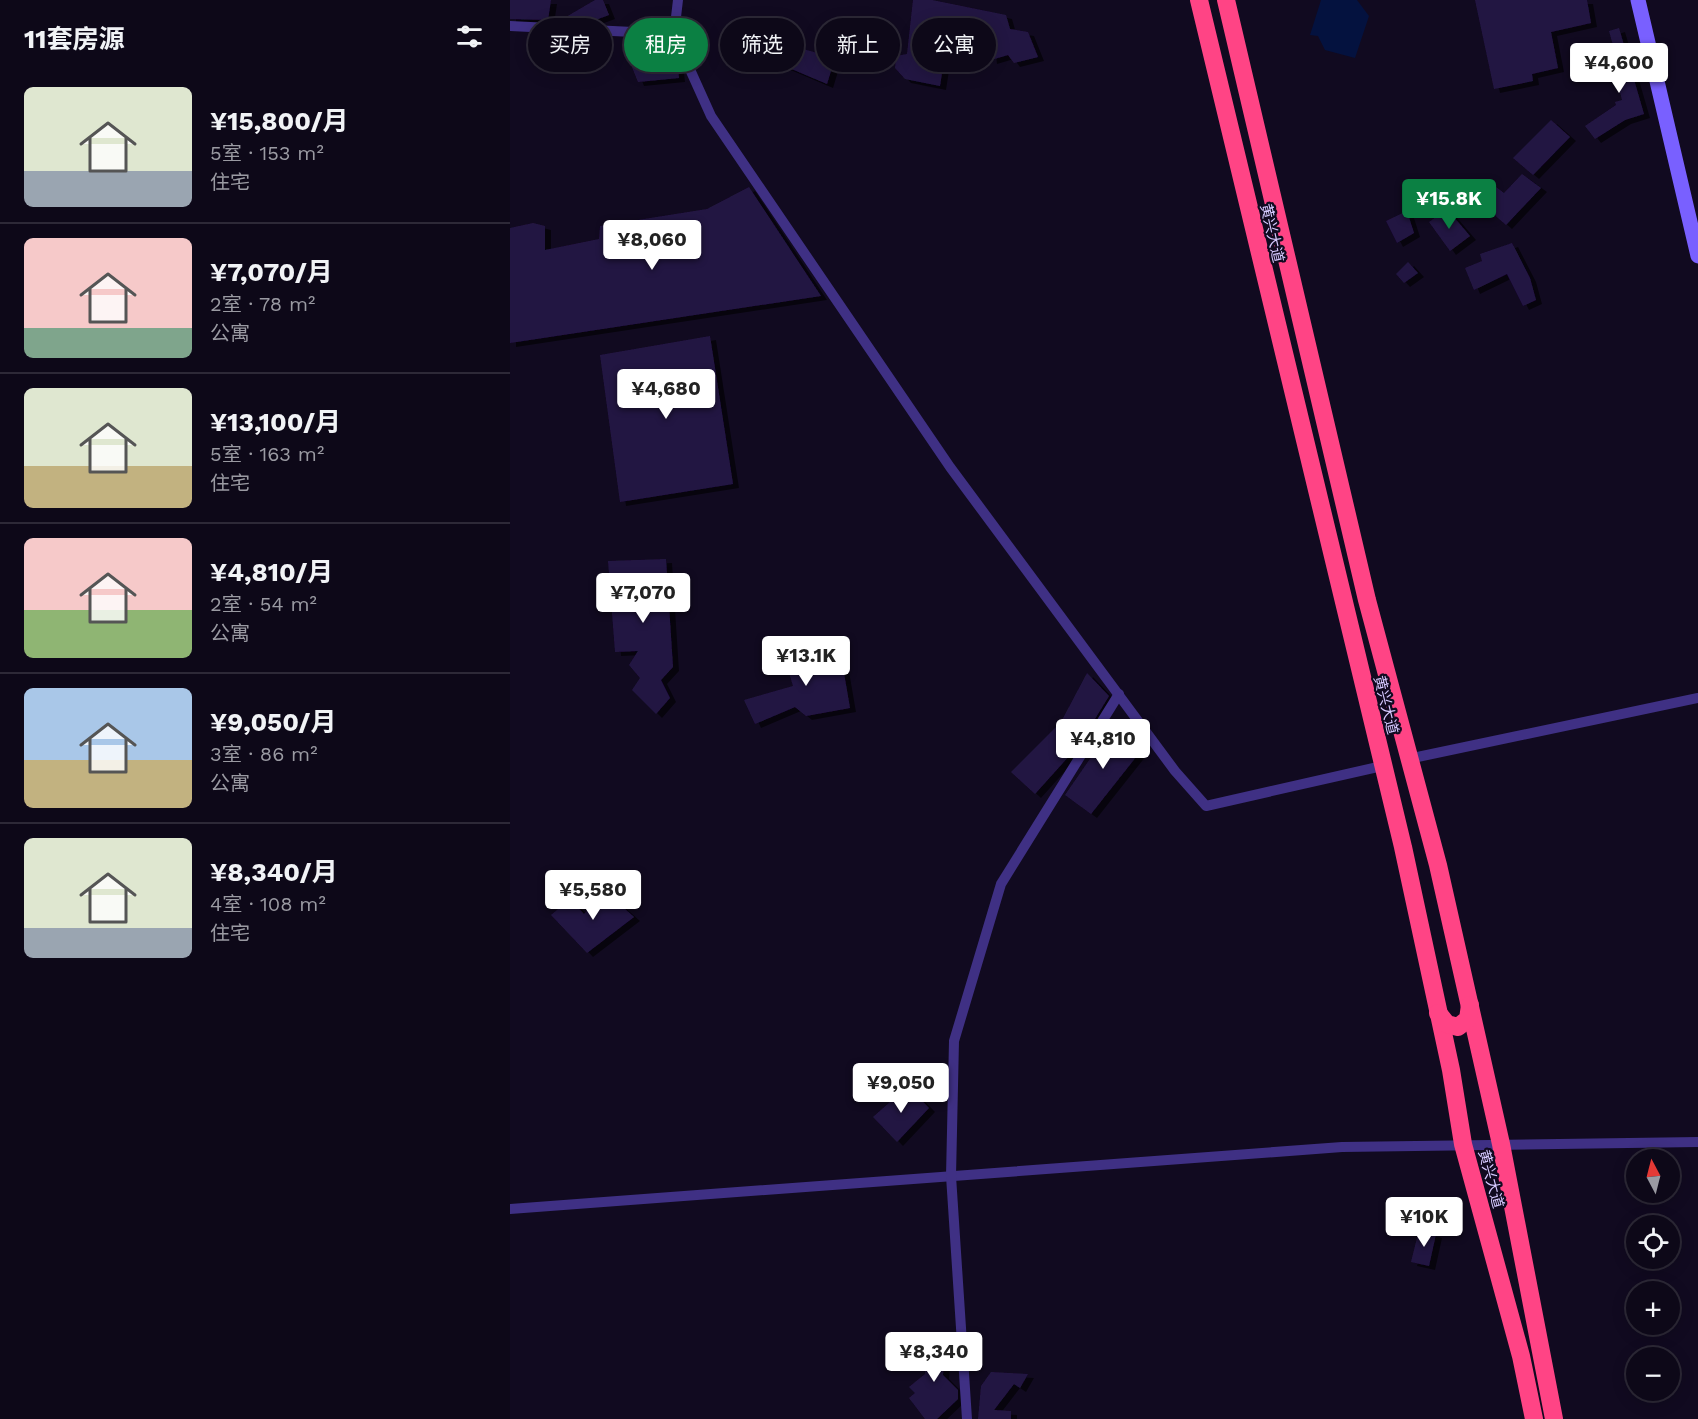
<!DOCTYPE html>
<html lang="zh">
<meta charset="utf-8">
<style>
body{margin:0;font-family:"Work Sans","Noto Sans SC",sans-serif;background:#1b1625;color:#f1f3f6;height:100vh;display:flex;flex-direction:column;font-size:22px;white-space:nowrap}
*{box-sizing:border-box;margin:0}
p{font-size:20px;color:#9a9aa2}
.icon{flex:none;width:33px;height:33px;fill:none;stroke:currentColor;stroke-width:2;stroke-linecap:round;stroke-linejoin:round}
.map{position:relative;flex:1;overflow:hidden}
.drawer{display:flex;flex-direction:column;background:#0d0818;width:510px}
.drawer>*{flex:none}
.hud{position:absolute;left:18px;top:18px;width:570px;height:54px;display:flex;gap:12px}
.needle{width:39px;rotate:353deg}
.fabs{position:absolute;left:1116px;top:1149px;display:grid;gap:12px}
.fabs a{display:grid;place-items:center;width:54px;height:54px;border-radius:50%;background:#0d0818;box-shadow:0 3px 15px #0003,0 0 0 2px #2d2937;font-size:30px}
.price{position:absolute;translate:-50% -51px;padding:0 14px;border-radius:6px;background:#fff;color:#222;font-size:20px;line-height:39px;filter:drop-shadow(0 2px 3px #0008)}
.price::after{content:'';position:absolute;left:50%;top:36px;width:18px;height:14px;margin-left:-9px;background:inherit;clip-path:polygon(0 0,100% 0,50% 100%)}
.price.on{background:#0b8043;color:#fff}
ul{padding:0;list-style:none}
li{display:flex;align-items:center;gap:18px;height:150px;padding:0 24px}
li+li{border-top:2px solid #2d2937}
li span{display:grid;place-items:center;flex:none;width:168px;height:120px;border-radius:9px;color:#555}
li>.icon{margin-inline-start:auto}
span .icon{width:72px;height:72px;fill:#fffc;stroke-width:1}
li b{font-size:26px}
h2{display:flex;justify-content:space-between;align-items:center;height:72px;padding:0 24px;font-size:26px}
.pill{padding:0 21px;border-radius:27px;background:#0d0818;box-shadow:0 3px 15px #0003,0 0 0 2px #2d2937;font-size:21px;line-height:54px}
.pill.on{background:#0b8043;color:#fff}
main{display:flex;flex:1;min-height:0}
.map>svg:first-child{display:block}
</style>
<main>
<section class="drawer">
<h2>11套房源<svg class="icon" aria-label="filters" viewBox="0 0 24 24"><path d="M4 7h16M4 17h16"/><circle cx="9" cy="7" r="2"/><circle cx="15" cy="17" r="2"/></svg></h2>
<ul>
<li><span style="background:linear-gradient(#dfe7d0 70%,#9aa5b1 0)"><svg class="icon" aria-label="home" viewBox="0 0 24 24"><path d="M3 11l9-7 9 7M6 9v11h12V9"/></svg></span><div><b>¥15,800/月</b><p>5室 · 153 m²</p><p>住宅</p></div></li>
<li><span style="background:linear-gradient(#f6c9c9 75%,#7fa58c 0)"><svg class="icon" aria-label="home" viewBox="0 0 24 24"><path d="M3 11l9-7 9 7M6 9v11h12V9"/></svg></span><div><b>¥7,070/月</b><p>2室 · 78 m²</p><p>公寓</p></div></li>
<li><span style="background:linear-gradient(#dfe7d0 65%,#c2b280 0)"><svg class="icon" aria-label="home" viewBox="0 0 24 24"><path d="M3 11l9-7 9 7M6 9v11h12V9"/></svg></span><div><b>¥13,100/月</b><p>5室 · 163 m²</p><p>住宅</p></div></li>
<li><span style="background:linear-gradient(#f6c9c9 60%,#8fb573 0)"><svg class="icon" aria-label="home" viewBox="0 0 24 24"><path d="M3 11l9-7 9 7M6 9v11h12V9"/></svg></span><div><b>¥4,810/月</b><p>2室 · 54 m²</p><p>公寓</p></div></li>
<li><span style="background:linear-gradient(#a9c7e8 60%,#c2b280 0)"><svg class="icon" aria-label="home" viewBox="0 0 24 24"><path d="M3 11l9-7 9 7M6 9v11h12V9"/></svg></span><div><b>¥9,050/月</b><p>3室 · 86 m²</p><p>公寓</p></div></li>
<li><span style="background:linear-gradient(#dfe7d0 75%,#9aa5b1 0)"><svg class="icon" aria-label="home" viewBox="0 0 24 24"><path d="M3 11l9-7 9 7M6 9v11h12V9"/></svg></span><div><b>¥8,340/月</b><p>4室 · 108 m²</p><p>住宅</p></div></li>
</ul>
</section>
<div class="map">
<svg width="1188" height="1419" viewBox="0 0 1188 1419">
<defs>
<filter id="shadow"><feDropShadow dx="6" dy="4" stdDeviation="0" flood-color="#0009"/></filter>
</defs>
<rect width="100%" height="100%" fill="#110a20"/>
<!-- water -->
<polygon fill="#04123f" points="811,0 847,0 859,16 845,58 815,50 808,36 800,35"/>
<!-- building -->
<g fill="#241543" filter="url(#shadow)">
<polygon points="0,0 41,0 38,20 0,19"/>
<polygon points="85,0 93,0 99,15 80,22 59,21 56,17"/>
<polygon points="403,0 422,0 496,15 500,29 518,32 528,57 504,63 498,55 481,60 480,52 472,58 464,43 437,41 430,86 395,79 385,68 386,56 397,54"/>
<polygon points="965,0 1077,0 1081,23 1041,32 1048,68 1022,74 1023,81 984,89"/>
<polygon points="1109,28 1134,114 1115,120 1085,139 1075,126 1106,105 1105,102 1112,100 1106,76 1111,74 1099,31"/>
<polygon points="272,43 325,58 317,84 265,62"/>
<polygon points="148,49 149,62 167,59 169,78 128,82 118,57"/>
<polygon points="1041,120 1060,137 1023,175 1003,158"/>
<polygon points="1012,174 1031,188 996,225 972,204 986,187 994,193"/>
<polygon points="239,187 311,296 0,343 0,228 23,223 35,226 35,250 89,239 90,226 197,209"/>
<polygon points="937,209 960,236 940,251 919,222"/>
<polygon points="897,211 904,233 887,243 876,221"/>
<polygon points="1002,243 1020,278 1026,300 1013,306 997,274 964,290 955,268 972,261 970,254"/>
<polygon points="898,262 908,273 894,283 886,274"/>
<polygon points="200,336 223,484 110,502 90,355"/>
<polygon points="156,559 163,667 151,680 160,698 146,714 122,690 130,678 119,665 128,651 105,652 98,561"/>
<polygon points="330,650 340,708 296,716 285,707 245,724 234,700 283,686 273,653"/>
<polygon points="577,673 599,696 569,745 525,794 501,772 551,722"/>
<polygon points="604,724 630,752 581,814 555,795"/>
<polygon points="95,891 124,917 77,953 41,915 60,899 74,914"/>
<polygon points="398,1086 419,1108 387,1142 363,1117"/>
<polygon points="909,1230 926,1234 919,1266 901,1262"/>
<polygon points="414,1338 436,1338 433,1375 448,1390 448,1399 427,1419 415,1419 399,1398 405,1393 399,1387 415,1374"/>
<polygon points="481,1372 518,1374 510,1388 504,1384 484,1410 501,1411 501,1419 468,1419 471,1386"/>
</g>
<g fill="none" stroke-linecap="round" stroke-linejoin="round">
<!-- street -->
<g stroke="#3f3084" stroke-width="10">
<polyline points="168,0 164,34 201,116 440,467 665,771 696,806 872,766"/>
<polyline points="0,26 164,34"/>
<polyline points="898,759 1188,698"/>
<polyline points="0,1209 832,1147 1188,1142"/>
<polyline points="457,1419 441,1176 444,1041 491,884 609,694"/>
</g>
<!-- secondary -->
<polyline stroke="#7960ff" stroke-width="15" points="1128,0 1188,256"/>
<!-- highway -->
<g stroke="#ff4485" stroke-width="18">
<polyline points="689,0 893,847 941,1070 953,1144 1011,1356 1024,1419"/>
<polyline points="716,0 857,600 928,865 991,1144 1044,1419"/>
<polyline points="928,1013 937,1024 948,1027 958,1019 960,1005"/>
</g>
</g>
<g text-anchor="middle" stroke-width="4.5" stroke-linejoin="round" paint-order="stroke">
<!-- street labels -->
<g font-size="15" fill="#d6c9ff" stroke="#110a20">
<text transform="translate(762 233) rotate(77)" y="5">黄兴大道</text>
<text transform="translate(876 705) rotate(76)" y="5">黄兴大道</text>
<text transform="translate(981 1179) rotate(75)" y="5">黄兴大道</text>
</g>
</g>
</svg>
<div class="fabs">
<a><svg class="needle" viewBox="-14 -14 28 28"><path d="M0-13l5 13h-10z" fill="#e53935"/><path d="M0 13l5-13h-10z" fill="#9a9aa2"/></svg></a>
<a><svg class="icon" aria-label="locate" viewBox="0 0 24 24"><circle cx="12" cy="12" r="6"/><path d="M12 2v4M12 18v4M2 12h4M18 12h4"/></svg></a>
<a>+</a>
<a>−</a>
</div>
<b class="price" style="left:1109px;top:94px">¥4,600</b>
<b class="price on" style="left:939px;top:230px">¥15.8K</b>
<b class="price" style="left:142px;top:271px">¥8,060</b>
<b class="price" style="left:156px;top:420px">¥4,680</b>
<b class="price" style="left:133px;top:624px">¥7,070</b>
<b class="price" style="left:296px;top:687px">¥13.1K</b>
<b class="price" style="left:593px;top:770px">¥4,810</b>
<b class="price" style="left:83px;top:921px">¥5,580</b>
<b class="price" style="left:391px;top:1114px">¥9,050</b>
<b class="price" style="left:914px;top:1248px">¥10K</b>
<b class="price" style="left:424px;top:1383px">¥8,340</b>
<div class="hud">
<a class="pill">买房</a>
<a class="pill on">租房</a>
<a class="pill">筛选</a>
<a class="pill">新上</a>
<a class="pill">公寓</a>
</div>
</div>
</main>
